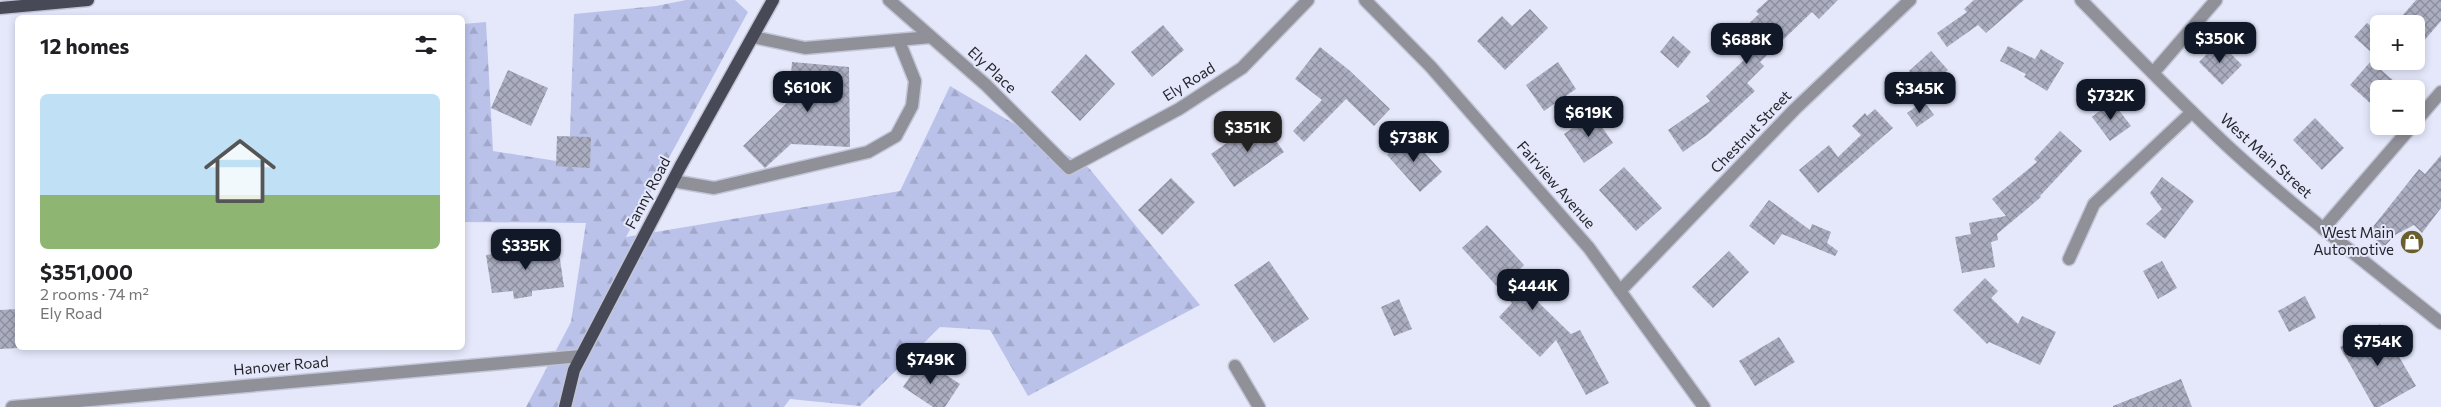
<!DOCTYPE html>
<meta charset="utf-8">
<style>
body{margin:0;font-family:Commissioner,sans-serif;background:#f2f2f2;color:#202124;height:100vh;display:flex;flex-direction:column;font-size:19px;white-space:nowrap}
*{box-sizing:border-box;margin:0}
p{font-size:16px;color:#757577}
.icon{flex:none;width:28px;height:28px;fill:none;stroke:currentColor;stroke-width:2;stroke-linecap:round;stroke-linejoin:round}
.map{position:relative;flex:1;overflow:hidden}
.details{position:absolute;left:15px;top:15px;width:450px;height:335px;display:flex;flex-direction:column;background:#fff;border-radius:8px;box-shadow:0 2px 8px #0003}
.details>*{flex:none}
.fabs{position:absolute;left:2370px;top:15px;display:grid;gap:10px}
.fabs a{display:grid;place-items:center;width:55px;height:55px;border-radius:8px;background:#fff;box-shadow:0 2px 8px #0003;font-size:25px}
.price{position:absolute;translate:-50% -42px;padding:0 11px;border-radius:10px;background:#111827;color:#fff;font-size:16px;line-height:32px;filter:drop-shadow(0 1px 2px #0008)}
.price::after{content:'';position:absolute;left:50%;top:30px;width:15px;height:11px;margin-left:-8px;background:inherit;clip-path:polygon(0 0,100% 0,50% 100%)}
.price.current{background:#222;color:#fff}
ul{padding:0;list-style:none}
li{display:grid;align-content:center;gap:10px;height:265px;padding:0 25px}
li+li{border-top:1px solid #e0e0e0}
li span{display:grid;place-items:center;height:155px;border-radius:8px;color:#555}
li>.icon{margin-inline-start:auto}
span .icon{width:90px;height:90px;fill:#fffc;stroke-width:1}
li b{font-size:21px}
h2{display:flex;justify-content:space-between;align-items:center;height:60px;padding:0 25px;font-size:21px}
.map>svg:first-child{display:block}
</style>
<div class="map">
<svg width="2441" height="407" viewBox="0 0 2441 407">
<defs>
<pattern id="forest-firs" width="22" height="20" patternUnits="userSpaceOnUse" patternTransform="scale(1.25)"><rect width="22" height="20" fill="#bbc2ea"/><path d="M5 1l3.5 6h-7zM16 11l3.5 6h-7z" fill="#a1a7c9"/></pattern>
<pattern id="building-cross-hatch" width="8" height="8" patternUnits="userSpaceOnUse" patternTransform="scale(1.25)"><rect width="8" height="8" fill="#abaec0"/><path d="M0 0l8 8M0 8l8-8" fill="none" stroke="#8b8d9c"/></pattern>
</defs>
<rect width="100%" height="100%" fill="#e5e8fb"/>
<!-- forest -->
<polygon fill="url(#forest-firs)" points="686,0 735,0 748,12 626,237 900,191 950,86 1089,168 1200,305 1028,396 990,330 940,327 860,406 790,399 784,407 526,407 571,322 586,223 463,222 463,24 486,22 493,151 569,163 574,14 656,6"/>
<!-- building -->
<g fill="url(#building-cross-hatch)">
<polygon points="1768,0 1838,0 1819,19 1812,12 1760,62 1764,66 1747,83 1755,91 1707,135 1683,152 1668,130 1710,101 1706,96 1745,59 1729,42 1759,14 1756,11"/>
<polygon points="1974,0 2024,0 1986,33 1978,25 1947,47 1937,33 1967,12 1964,9"/>
<polygon points="2416,0 2441,0 2441,21 2416,50 2416,24 2395,24"/>
<polygon points="1530,9 1548,28 1505,70 1477,41 1502,16 1512,26"/>
<polygon points="2367,23 2379,33 2379,44 2371,52 2354,37"/>
<polygon points="1163,25 1184,50 1152,77 1131,52"/>
<polygon points="1673,36 1691,52 1678,68 1660,52"/>
<polygon points="2219,42 2242,65 2222,85 2199,62"/>
<polygon points="2008,46 2035,59 2041,49 2064,63 2047,91 2024,77 2026,74 2000,61"/>
<polygon points="1320,47 1349,70 1390,109 1374,126 1346,99 1304,142 1293,131 1322,100 1295,79"/>
<polygon points="1931,51 1948,70 1925,90 1909,71"/>
<polygon points="1086,54 1115,84 1080,121 1051,92"/>
<polygon points="2371,61 2403,89 2379,89 2379,111 2350,85"/>
<polygon points="792,62 849,67 850,147 791,144 765,168 743,146 789,101"/>
<polygon points="1558,62 1576,89 1544,111 1526,85"/>
<polygon points="508,70 548,88 531,126 491,108"/>
<polygon points="1924,101 1934,115 1917,127 1907,113"/>
<polygon points="2112,101 2131,126 2110,141 2092,117"/>
<polygon points="1875,109 1893,128 1818,193 1799,170 1829,145 1838,157 1861,135 1852,126 1865,113 1867,116"/>
<polygon points="1593,114 1613,143 1584,163 1564,134"/>
<polygon points="2315,118 2344,148 2322,170 2293,140"/>
<polygon points="1261,119 1284,152 1234,187 1211,154"/>
<polygon points="2060,131 2082,151 2040,196 2041,197 1997,234 1998,240 1991,242 1995,267 1962,273 1955,237 1971,234 1969,223 2006,216 1992,199 2037,162 2034,159"/>
<polygon points="1409,135 1442,172 1420,192 1387,155"/>
<polygon points="557,136 591,137 590,168 556,166"/>
<polygon points="2441,155 2441,208 2422,233 2414,225 2395,235 2384,247 2368,233 2419,169 2425,174"/>
<polygon points="1624,167 1662,208 1636,231 1599,190"/>
<polygon points="2162,177 2194,201 2165,239 2146,224 2162,209 2150,193"/>
<polygon points="1171,178 1195,202 1162,235 1138,210"/>
<polygon points="1769,200 1810,230 1812,224 1831,232 1827,243 1838,251 1835,256 1782,234 1774,245 1749,226"/>
<polygon points="1487,225 1524,265 1512,277 1571,334 1580,330 1609,383 1586,395 1556,340 1540,357 1499,317 1512,303 1462,248"/>
<polygon points="558,245 564,287 532,291 532,296 514,299 513,291 492,293 486,255"/>
<polygon points="1729,251 1749,272 1713,308 1692,287"/>
<polygon points="1269,261 1309,319 1274,343 1234,285"/>
<polygon points="2162,261 2177,288 2158,299 2143,271"/>
<polygon points="1985,278 1998,291 1991,298 2018,324 2022,316 2056,332 2040,365 1989,342 1987,344 1953,310"/>
<polygon points="2305,296 2316,318 2289,332 2278,311"/>
<polygon points="1399,299 1412,329 1394,336 1381,307"/>
<polygon points="18,309 18,348 0,349 0,310"/>
<polygon points="2380,324 2416,386 2379,407 2374,407 2340,347"/>
<polygon points="1779,337 1795,362 1755,386 1739,361"/>
<polygon points="922,359 960,384 945,407 933,407 903,387"/>
<polygon points="2181,379 2192,407 2113,407 2113,406"/>
</g>
<g fill="none" stroke-linecap="round" stroke-linejoin="round">
<!-- minor casing -->
<g stroke="#c2c5d6" stroke-width="15">
<g id="minor">
<polyline points="889,0 986,85 1069,168 1179,109 1242,68 1308,0"/>
<polyline points="1365,0 1431,67 1589,248 1704,407"/>
<path d="M2081,0C2131,51 2181,103 2234,152C2300,212 2371,267 2441,323"/>
<polyline points="753,37 805,48 931,37"/>
<polyline points="2153,73 2216,0"/>
<polyline points="2416,121 2441,92"/>
<polyline points="673,181 714,188 868,152 896,136 912,106 915,81 899,41"/>
<polyline points="2323,229 2412,126"/>
<polyline points="2069,259 2094,204 2192,112"/>
<polyline points="1620,291 1795,109 1910,0"/>
<polyline points="1235,366 1259,407"/>
<polyline points="12,407 581,356"/>
</g>
</g>
<!-- major casing -->
<g stroke="#c2c5d6" stroke-width="15">
<g id="major">
<polyline points="0,8 88,0"/>
<polyline points="565,407 574,370 680,167 773,0"/>
</g>
</g>
<!-- minor -->
<use href="#minor" stroke="#8f9098" stroke-width="12"/>
<!-- major -->
<use href="#major" stroke="#474956" stroke-width="12"/>
</g>
<!-- icons -->
<defs>
<g id="shop-disc" transform="scale(1.25)"><circle r="9.5" fill="#6a5f2c" stroke="#e5e8fb"/><path d="M-5-2.5h2.3a2.7 3.5 0 0 1 5.4 0H5L5.5 6h-11ZM-1.5-2.5h3a1.5 2.3 0 0 0-3 0Z" fill="#fff"/></g>
</defs>
<g fill-rule="evenodd">
<use href="#shop-disc" x="2412" y="242"/>
</g>
<g text-anchor="middle" stroke-width="4" stroke-linejoin="round" paint-order="stroke">
<!-- street labels -->
<g font-size="15" fill="#25262d" stroke="#e5e8fb">
<text transform="translate(992 70) rotate(43)" y="5">Ely Place</text>
<text transform="translate(1189 82) rotate(-32)" y="5">Ely Road</text>
<text transform="translate(1751 132) rotate(-46)" y="5">Chestnut Street</text>
<text transform="translate(2266 156) rotate(42)" y="5">West Main Street</text>
<text transform="translate(1556 185) rotate(49)" y="5">Fairview Avenue</text>
<text transform="translate(648 193) rotate(-62)" y="5">Fanny Road</text>
<text transform="translate(281 366) rotate(-5)" y="5">Hanover Road</text>
</g>
<!-- poi labels -->
<g font-size="15" fill="#25262d" stroke="#e5e8fb" text-anchor="end">
<text x="2394" y="238">West Main<tspan x="2394" dy="17">Automotive</tspan></text>
</g>
</g>
</svg>
<div class="fabs">
<a>+</a>
<a>−</a>
</div>
<b class="price" style="left:2220px;top:64px">$350K</b>
<b class="price" style="left:1747px;top:65px">$688K</b>
<b class="price" style="left:808px;top:113px">$610K</b>
<b class="price" style="left:1920px;top:114px">$345K</b>
<b class="price" style="left:2111px;top:121px">$732K</b>
<b class="price" style="left:1589px;top:138px">$619K</b>
<b class="price current" style="left:1248px;top:153px">$351K</b>
<b class="price" style="left:1414px;top:163px">$738K</b>
<b class="price" style="left:526px;top:271px">$335K</b>
<b class="price" style="left:1533px;top:311px">$444K</b>
<b class="price" style="left:2378px;top:367px">$754K</b>
<b class="price" style="left:931px;top:385px">$749K</b>
<section class="details">
<h2>12 homes<svg class="icon" aria-label="filters" viewBox="0 0 24 24"><path d="M4 7h16M4 17h16"/><circle cx="9" cy="7" r="2"/><circle cx="15" cy="17" r="2"/></svg></h2>
<ul>
<li><span style="background:linear-gradient(#bfe0f5 65%,#8fb573 0)"><svg class="icon" aria-label="home" viewBox="0 0 24 24"><path d="M3 11l9-7 9 7M6 9v11h12V9"/></svg></span><div><b>$351,000</b><p>2 rooms · 74 m²</p><p>Ely Road</p></div></li>
</ul>
</section>
</div>
